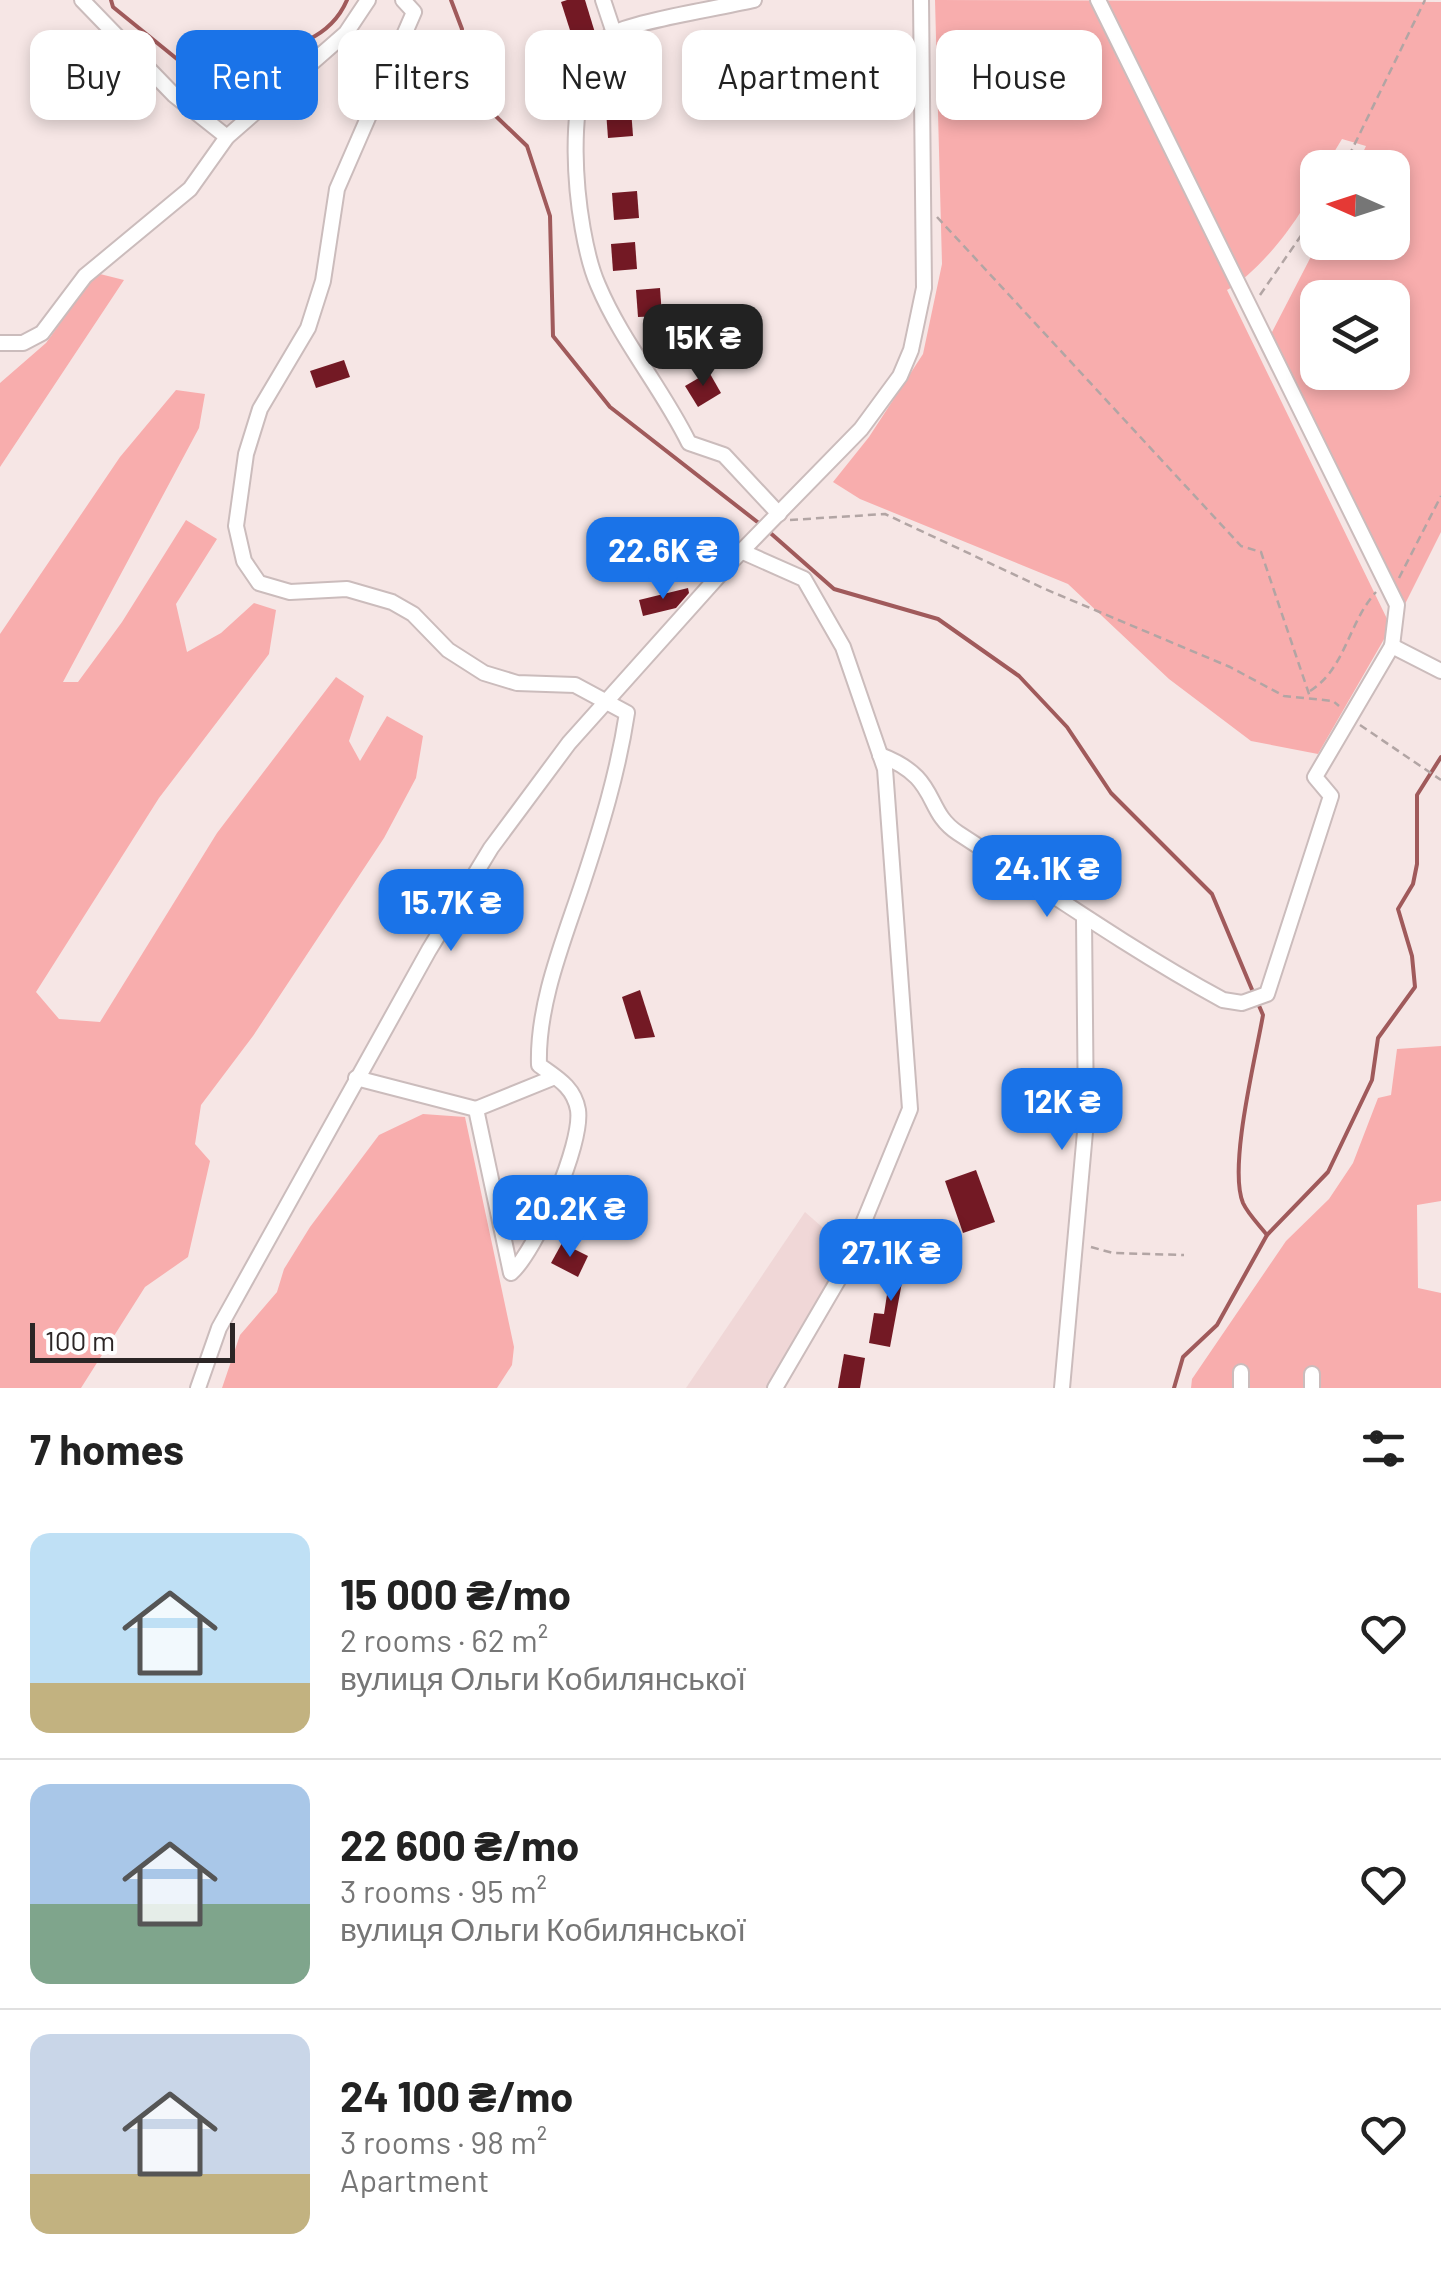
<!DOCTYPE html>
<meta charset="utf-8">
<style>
body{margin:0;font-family:Barlow,sans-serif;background:#f2f2f2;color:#222;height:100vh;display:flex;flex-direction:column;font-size:38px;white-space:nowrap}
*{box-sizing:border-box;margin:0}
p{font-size:32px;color:#767676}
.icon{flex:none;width:55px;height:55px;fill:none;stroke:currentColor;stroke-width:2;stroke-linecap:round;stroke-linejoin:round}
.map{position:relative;height:1388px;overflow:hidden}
.details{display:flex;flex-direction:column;background:#fff;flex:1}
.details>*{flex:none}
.hud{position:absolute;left:30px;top:30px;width:1382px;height:90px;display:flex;gap:20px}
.needle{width:65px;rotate:273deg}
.controls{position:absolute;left:1300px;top:150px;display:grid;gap:20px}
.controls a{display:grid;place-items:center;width:110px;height:110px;border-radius:20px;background:#fff;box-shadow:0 5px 15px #0003;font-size:50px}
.scale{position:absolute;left:30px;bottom:25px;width:205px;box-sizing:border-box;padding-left:10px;border:5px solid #2c2626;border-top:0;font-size:28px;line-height:35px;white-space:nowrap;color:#2c2626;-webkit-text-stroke:8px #fff;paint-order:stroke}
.price{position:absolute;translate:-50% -85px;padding:0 22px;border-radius:20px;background:#1a73e8;color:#fff;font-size:32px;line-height:65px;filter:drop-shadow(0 2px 5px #0008)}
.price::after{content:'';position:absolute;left:50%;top:60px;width:30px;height:22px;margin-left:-15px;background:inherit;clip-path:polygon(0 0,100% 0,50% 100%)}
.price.on{background:#222;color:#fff}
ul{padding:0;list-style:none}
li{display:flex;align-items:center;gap:30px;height:250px;padding:0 30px}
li+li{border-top:2px solid #e0e0e0}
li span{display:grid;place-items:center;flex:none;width:280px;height:200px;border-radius:20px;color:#555}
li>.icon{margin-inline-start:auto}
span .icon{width:120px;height:120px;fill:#fffc;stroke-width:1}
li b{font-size:42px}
h2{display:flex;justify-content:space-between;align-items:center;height:120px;padding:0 30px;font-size:42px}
.tag{padding:0 35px;border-radius:20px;background:#fff;box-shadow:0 5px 15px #0003;font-size:35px;line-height:90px}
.tag.on{background:#1a73e8;color:#fff}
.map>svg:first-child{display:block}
</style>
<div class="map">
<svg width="1441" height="1388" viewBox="0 0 1441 1388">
<rect width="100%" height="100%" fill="#f6e6e5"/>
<!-- built -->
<polygon fill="#f0d7d7" points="805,1212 846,1248 771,1388 686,1388"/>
<!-- green -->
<g fill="#f8adad" fill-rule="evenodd">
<path d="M935,0L1441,2V532L1405,604L1270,336L1318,243L1392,242V168L1356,167L1366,146L1342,139L1325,167L1318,168C1317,203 1258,274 1227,290L1391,627L1318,754L1251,741L1169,679L1068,584L860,499L833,482L869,437L923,354L942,264ZM1318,298H1392V372H1318Z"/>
<polygon points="96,273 124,280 0,467 0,383 46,343"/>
<polygon points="176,390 205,394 199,428 63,682 78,682 122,622 186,520 217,539 176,604 187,652 221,633 254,603 276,610 269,654 159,798 36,992 59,1019 100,1022 217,833 336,677 364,696 349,741 360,761 387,716 423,736 416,778 384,838 253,1036 201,1105 195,1144 210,1161 188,1257 145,1287 81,1388 0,1388 0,634 120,457"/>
<polygon points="1441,1046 1441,1201 1417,1205 1418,1288 1441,1293 1441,1388 1191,1388 1192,1379 1286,1241 1329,1199 1353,1163 1378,1098 1391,1095 1397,1049"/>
<polygon points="423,1114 465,1117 514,1347 512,1365 497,1388 222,1388 240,1335 277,1292 284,1269 310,1227 379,1135"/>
</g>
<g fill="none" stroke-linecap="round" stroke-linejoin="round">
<!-- stream -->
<g stroke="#a05a5b" stroke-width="4">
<path d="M111,0L113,7L177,59L230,79L250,55C290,49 330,40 347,0"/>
<polyline points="451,0 462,29 455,77 527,146 550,216 553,336 610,407 760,524"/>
<polyline points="767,530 834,589 938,619 1019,676 1067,727 1111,793 1212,894 1253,992"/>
<path d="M1257,1001L1263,1015C1256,1056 1228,1167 1243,1203C1248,1214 1260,1226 1267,1235"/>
<polyline points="1174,1388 1183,1357 1217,1325 1267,1235 1328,1172 1372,1080 1378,1038 1415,987 1412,956 1398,909 1413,884 1417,864 1417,795 1441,757"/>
</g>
</g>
<!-- building -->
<g fill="#731924">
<polygon points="567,0 585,0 596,36 576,49 561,2"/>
<polygon points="631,109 633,136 608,138 606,111"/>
<polygon points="637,191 639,218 614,220 612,193"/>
<polygon points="635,242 637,269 613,271 611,244"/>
<polygon points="660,288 662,316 638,317 636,290"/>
<polygon points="714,320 716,348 691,349 689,322"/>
<polygon points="344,360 350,377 316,388 310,371"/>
<polygon points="709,372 721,393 698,407 685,386"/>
<polygon points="688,588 689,593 676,608 643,616 639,600"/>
<polygon points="640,990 655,1037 635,1039 622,997"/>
<polygon points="976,1170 995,1222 963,1233 945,1181"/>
<polygon points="592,1177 619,1191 609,1211 582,1198"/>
<polygon points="562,1243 588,1256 578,1277 551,1263"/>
<polygon points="892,1262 920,1266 918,1279 903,1277 890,1347 869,1343 874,1313 884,1314"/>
<polygon points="844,1354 865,1358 860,1388 838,1388"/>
</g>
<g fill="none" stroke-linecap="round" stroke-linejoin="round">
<!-- minor casing -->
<g stroke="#cbbcbc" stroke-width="18">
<g id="minor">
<polyline points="82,0 174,95 227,137"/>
<polyline points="603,0 614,33"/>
<path d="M754,0C724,7 636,21 614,33C556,66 575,233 598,285C622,342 662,388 689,443L724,455L779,514"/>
<polyline points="1098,0 1397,605 1392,646"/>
<polyline points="0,343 23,343 42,333 85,276 190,189 227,137 346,33 368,0"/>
<polyline points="741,551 804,579 843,647 885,769 910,1109 844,1270 775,1388"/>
<path d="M880,755C941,778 923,810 958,833C1046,890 1131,950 1223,1000L1242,1003L1267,994L1331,796L1315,777L1392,646L1441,671"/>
<path d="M356,1078L476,1109L511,1273C536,1251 583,1144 578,1110C574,1087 557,1078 539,1065C537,1005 563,942 582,885C601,828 618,772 627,713L575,685L517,683L484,673L448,650L413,614L392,602L347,589L290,592L259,583L244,561L236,526L246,454L260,409L308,328L323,281L337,189L414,12L403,0"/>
<polyline points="476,1109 555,1077"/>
<polyline points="198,1388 219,1328 429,950 491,848 569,743 732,561 861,429 900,376 911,350 924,288 921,0"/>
<polyline points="1062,1388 1086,1121 1084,919"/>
<polyline points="1241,1388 1241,1372"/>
<polyline points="1312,1388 1312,1374"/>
</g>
</g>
<!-- path -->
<g stroke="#b2a5a4" stroke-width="2.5" stroke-dasharray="8 5" stroke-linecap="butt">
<polyline points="1343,168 1425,0"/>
<polyline points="937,217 1241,546 1261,552 1310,697"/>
<polyline points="1260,295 1318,211"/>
<polyline points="790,520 885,514 1045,589 1230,667 1284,696 1333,701 1339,706"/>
<polyline points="1399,578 1441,496"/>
<path d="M1310,691C1346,668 1348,623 1376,592"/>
<polyline points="1360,725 1441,780"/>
<polyline points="1091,1247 1113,1253 1184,1255"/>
</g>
<!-- minor -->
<use href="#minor" stroke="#fff" stroke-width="14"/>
</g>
</svg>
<div class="controls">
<a><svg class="needle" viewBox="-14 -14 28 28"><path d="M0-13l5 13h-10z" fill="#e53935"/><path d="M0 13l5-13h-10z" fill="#767676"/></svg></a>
<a><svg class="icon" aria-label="layers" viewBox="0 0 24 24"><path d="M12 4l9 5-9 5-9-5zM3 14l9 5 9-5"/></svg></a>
</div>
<div class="scale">100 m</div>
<b class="price on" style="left:703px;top:389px">15K ₴</b>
<b class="price" style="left:663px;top:602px">22.6K ₴</b>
<b class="price" style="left:1047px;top:920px">24.1K ₴</b>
<b class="price" style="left:451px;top:954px">15.7K ₴</b>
<b class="price" style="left:1062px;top:1153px">12K ₴</b>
<b class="price" style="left:570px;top:1260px">20.2K ₴</b>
<b class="price" style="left:891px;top:1304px">27.1K ₴</b>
<div class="hud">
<a class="tag">Buy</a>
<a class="tag on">Rent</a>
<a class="tag">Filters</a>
<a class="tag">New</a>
<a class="tag">Apartment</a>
<a class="tag">House</a>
</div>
</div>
<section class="details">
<h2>7 homes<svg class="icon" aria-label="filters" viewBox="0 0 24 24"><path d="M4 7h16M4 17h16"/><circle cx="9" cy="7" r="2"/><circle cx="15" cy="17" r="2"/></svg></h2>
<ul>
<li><span style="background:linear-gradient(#bfe0f5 75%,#c2b280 0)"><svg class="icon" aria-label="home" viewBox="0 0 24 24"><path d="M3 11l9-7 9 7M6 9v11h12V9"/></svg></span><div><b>15 000 ₴/mo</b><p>2 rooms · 62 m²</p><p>вулиця Ольги Кобилянської</p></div><svg class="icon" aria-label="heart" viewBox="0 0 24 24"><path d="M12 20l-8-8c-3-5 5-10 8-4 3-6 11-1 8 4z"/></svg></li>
<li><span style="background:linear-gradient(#a9c7e8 60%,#7fa58c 0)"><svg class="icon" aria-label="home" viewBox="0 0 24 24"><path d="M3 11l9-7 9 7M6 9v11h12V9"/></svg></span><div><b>22 600 ₴/mo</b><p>3 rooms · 95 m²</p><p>вулиця Ольги Кобилянської</p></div><svg class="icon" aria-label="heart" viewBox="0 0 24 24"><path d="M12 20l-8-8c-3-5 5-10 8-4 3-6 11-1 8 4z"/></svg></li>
<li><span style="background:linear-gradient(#c9d6e8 70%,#c2b280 0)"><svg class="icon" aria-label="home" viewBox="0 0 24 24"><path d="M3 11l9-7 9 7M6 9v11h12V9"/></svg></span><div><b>24 100 ₴/mo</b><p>3 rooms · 98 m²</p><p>Apartment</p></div><svg class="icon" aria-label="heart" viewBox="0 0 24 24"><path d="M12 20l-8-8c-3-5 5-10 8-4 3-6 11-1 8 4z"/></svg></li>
</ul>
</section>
